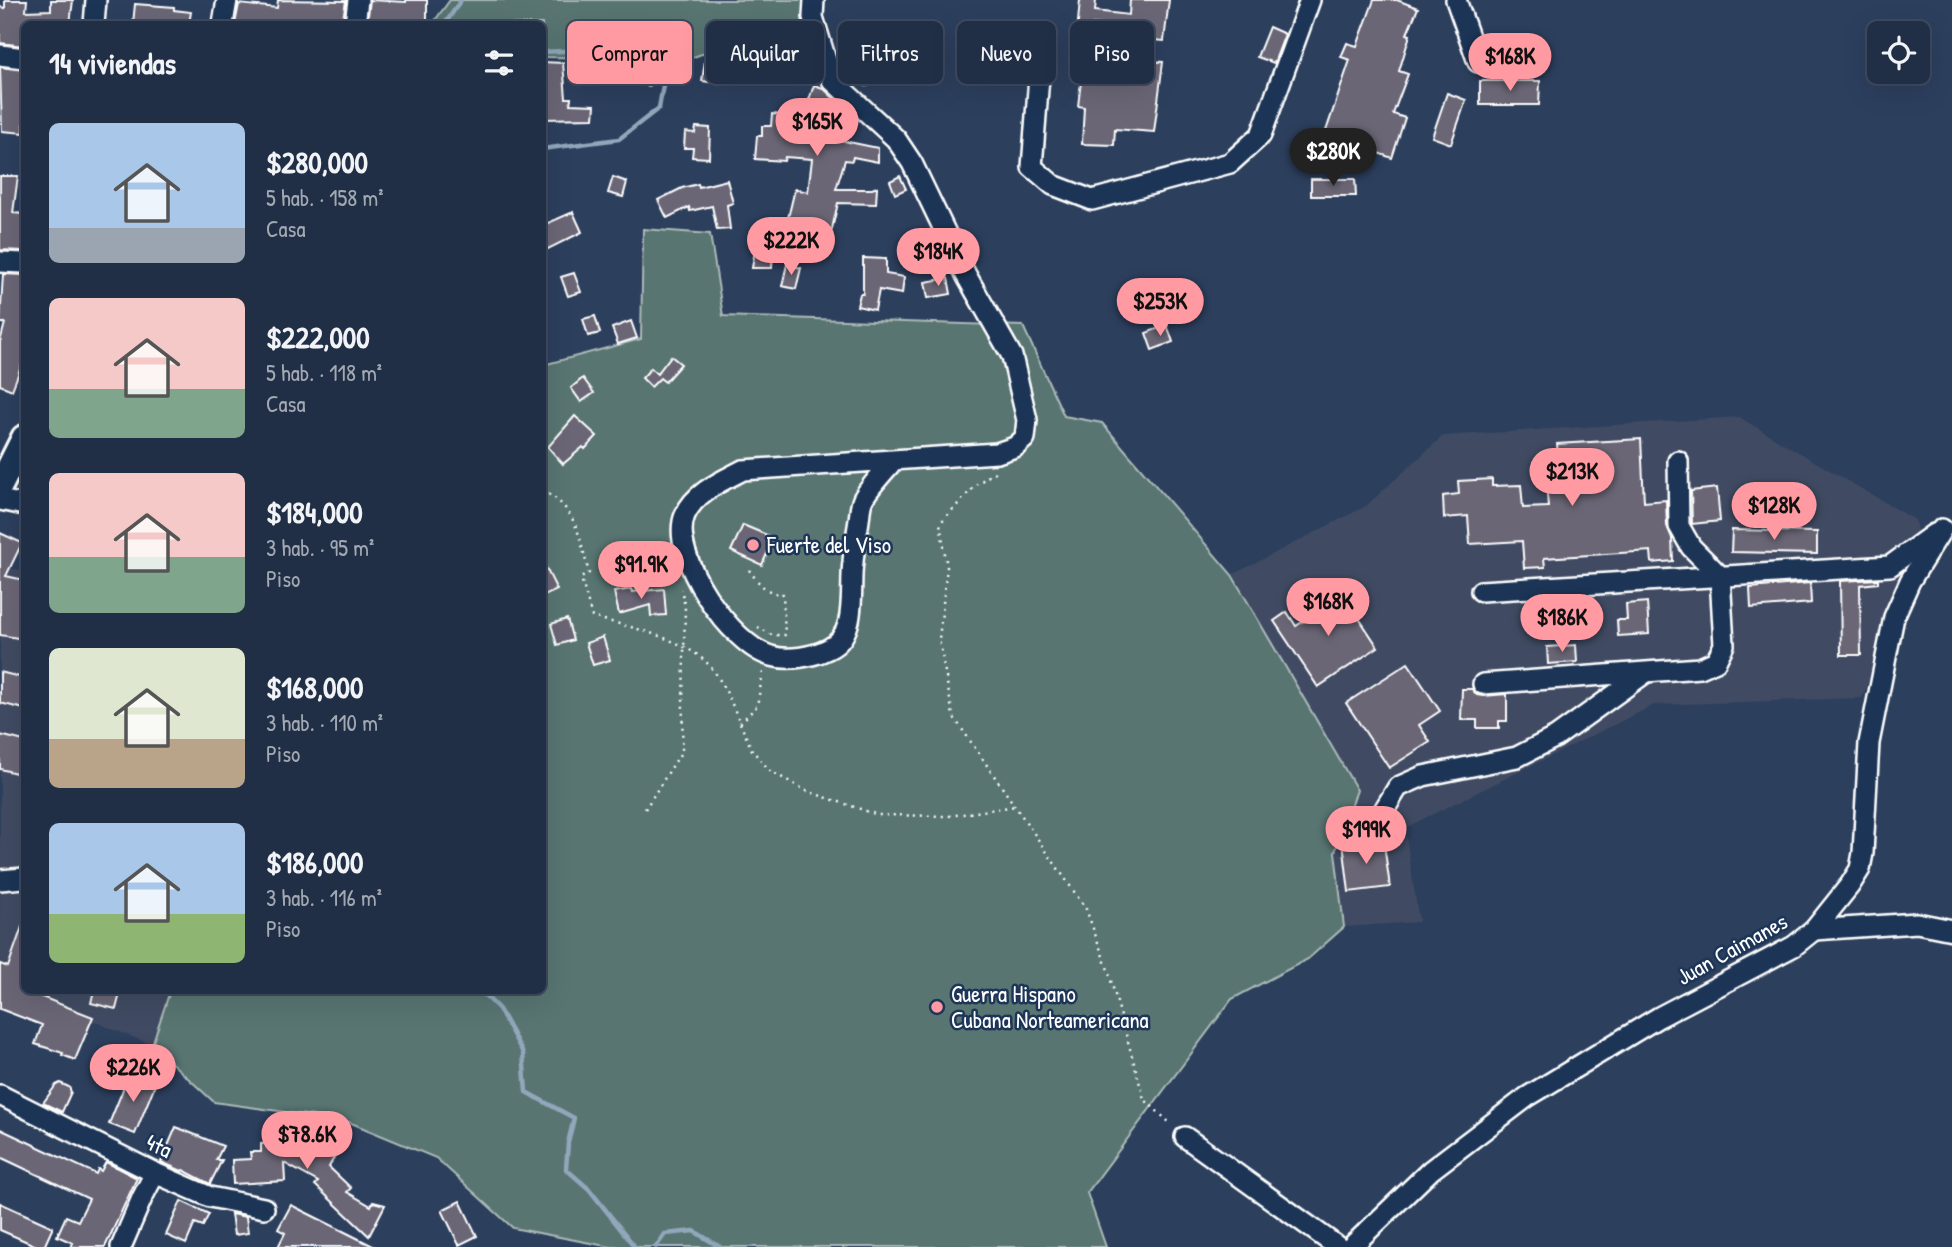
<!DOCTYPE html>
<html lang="es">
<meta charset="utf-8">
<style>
body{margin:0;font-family:"Patrick Hand",sans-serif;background:#2d3b51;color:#f1f3f6;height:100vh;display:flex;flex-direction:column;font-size:26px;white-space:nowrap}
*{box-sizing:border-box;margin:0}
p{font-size:23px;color:#a2a9b3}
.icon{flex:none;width:38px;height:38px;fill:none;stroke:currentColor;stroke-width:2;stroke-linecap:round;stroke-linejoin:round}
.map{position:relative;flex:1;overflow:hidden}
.panel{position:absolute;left:21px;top:21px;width:525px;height:973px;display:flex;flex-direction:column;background:#212f46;border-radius:10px;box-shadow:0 7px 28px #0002,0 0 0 2px #3e4a5f}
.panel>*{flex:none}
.guide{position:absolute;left:567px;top:21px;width:665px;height:63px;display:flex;gap:14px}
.buttons{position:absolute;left:1867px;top:21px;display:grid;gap:14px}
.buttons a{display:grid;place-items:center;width:63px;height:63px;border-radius:10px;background:#212f46;box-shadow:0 7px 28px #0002,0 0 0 2px #3e4a5f;font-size:35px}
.price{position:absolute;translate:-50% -60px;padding:0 16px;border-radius:24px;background:#ff9aa2;color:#111;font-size:23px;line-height:46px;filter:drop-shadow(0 2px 4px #0008)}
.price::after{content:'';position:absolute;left:50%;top:42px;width:21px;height:16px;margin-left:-10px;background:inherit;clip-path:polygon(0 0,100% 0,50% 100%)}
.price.active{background:#222;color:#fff}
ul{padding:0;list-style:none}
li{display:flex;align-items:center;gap:21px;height:175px;padding:0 28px}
li span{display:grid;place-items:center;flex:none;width:196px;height:140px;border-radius:10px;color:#555}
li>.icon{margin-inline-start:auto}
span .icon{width:84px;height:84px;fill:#fffc;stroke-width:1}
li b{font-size:30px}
h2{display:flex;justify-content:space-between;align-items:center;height:84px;padding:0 28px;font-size:30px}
.pill{padding:0 24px;border-radius:10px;background:#212f46;box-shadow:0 7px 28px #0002,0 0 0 2px #3e4a5f;font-size:24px;line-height:63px}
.pill.active{background:#ff9aa2;color:#111}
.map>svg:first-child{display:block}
</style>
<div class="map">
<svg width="1952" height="1247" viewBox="0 0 1952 1247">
<rect width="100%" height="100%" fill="#2c3f5d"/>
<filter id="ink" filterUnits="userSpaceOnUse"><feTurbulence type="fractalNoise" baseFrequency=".0143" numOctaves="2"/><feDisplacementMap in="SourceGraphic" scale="14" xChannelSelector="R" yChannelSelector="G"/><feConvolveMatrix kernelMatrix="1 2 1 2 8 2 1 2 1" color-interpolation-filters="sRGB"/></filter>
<g filter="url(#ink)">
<!-- built -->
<g fill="#3f4b64">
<polygon points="1739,417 1915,520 1921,550 1862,698 1654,705 1405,828 1419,922 1344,927 1335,852 1357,790 1232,575 1366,506 1443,436"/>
<polygon points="0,566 24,571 24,990 170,991 152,1045 0,983"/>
</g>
<!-- green -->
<g fill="#587472" stroke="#acbab8" stroke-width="2">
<polygon points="450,0 808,0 806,39 786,32 739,40 691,58 648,87 619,58 543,57 542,24 436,24 436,19"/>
<polygon points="643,229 710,234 723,316 1023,326 1064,416 1102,423 1232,575 1357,790 1335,852 1344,927 1308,959 1232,999 1087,1193 1106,1247 611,1247 513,1228 436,1158 344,1120 214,1102 152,1045 170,991 542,990 543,365 641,339"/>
</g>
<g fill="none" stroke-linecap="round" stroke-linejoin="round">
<!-- stream -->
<g stroke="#91a8bc" stroke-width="4.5">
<polyline points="445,24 461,0"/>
<polyline points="542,52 626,48 651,51 665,74 659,108 619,139 542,149"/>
<polyline points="480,990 499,1009 523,1053 526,1092 574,1118 568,1143 566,1169 589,1189 635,1247"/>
<polyline points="656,1247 665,1234 694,1231 720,1247"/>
</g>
</g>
<!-- building -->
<g fill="#6a6676" stroke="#fff" stroke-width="2">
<polygon points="5,0 27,0 26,11 51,10 51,0 73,0 70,24 24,24 24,46 0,43 0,7 5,8"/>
<polygon points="278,0 346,1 343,19 320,16 318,24 302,20 301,24 235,24 239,4 277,8"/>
<polygon points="370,0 406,2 406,0 427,0 427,24 367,24"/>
<polygon points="1080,0 1096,0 1095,11 1129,15 1130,0 1169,0 1164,41 1121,37 1122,27 1093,24 1092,34 1077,33"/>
<polygon points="1374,0 1397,0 1418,8 1407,34 1410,35 1399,71 1408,74 1393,114 1405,118 1392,158 1325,134 1350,60 1341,57 1347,43 1357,46"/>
<polygon points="135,4 174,7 174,10 191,12 189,24 133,24"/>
<polygon points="1269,27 1285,34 1274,63 1257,57"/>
<polygon points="774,39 792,46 782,73 763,67"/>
<polygon points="904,56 910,73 866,86 861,71"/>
<polygon points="1084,57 1163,62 1154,132 1115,129 1114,145 1082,144 1084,107 1078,106"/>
<polygon points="705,61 726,64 723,84 702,81"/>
<polygon points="542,62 563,63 566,98 571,98 570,104 595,105 594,118 542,119"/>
<polygon points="0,67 24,70 24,133 2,131"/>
<polygon points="1480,81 1540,81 1539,105 1480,105"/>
<polygon points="814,85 823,88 843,107 837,134 840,134 839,140 878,148 878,162 853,157 852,161 845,160 836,189 872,189 877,187 876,204 838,203 831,233 816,229 817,225 788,218 795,189 808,192 812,159 785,157 784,161 755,159 757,136 762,136 762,126 771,126 772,114 803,117"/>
<polygon points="1447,93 1466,100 1451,144 1432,137"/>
<polygon points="696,127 710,128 709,158 692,157 693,148 684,148 685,132 695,133"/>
<polygon points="0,176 18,176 13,213 24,214 24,251 0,250"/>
<polygon points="900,176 906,189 895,194 890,181"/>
<polygon points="613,177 627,182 623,197 608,193"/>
<polygon points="1311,179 1355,179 1356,196 1311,196"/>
<polygon points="727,180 733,203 727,205 730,229 717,230 712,206 690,211 689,207 667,218 658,200 682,188 698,184 699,187"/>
<polygon points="573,212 582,232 542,252 542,218 546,224"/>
<polygon points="758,231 771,233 768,251 773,251 772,268 752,268"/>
<polygon points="863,258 886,259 886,274 904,277 902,294 879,290 875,310 857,306 860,294 863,294"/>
<polygon points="787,264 801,268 796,289 782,286"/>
<polygon points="574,273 581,292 568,296 561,277"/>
<polygon points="3,274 24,275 24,359 12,390 0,385 0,342 5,323 0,323"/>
<polygon points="948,278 951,294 928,298 925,282"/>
<polygon points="595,316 600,333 588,336 583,319"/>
<polygon points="631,321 637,338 618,344 612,328"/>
<polygon points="1167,325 1173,342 1152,350 1146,333"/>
<polygon points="671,356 681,364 665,382 660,378 651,387 642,378 651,368 657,374"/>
<polygon points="583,378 594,393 581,402 571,388"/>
<polygon points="575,416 597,436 585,449 583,447 563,464 548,447"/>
<polygon points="1641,439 1644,502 1666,500 1667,526 1672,538 1673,561 1652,563 1651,551 1544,558 1545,567 1524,568 1522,541 1470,544 1468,516 1444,518 1443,496 1459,494 1458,481 1492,479 1492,486 1521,485 1523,508 1548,507 1545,470 1559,469 1557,444"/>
<polygon points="1717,488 1720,521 1692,524 1691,491"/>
<polygon points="743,525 774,538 762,565 731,551"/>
<polygon points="1732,530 1817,532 1817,554 1731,552"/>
<polygon points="0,533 22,543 6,576 24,580 24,639 0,635"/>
<polygon points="542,560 557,590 542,597"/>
<polygon points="1878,579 1878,583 1860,585 1861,655 1841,655 1840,581"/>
<polygon points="1335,582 1378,647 1318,687 1274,621 1287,612 1296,626 1332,602 1324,589"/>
<polygon points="1810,583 1811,603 1751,608 1750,588"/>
<polygon points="631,589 632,592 664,589 666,615 651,616 650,605 619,614 614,592"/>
<polygon points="1647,602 1649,634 1618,636 1617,620 1627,620 1626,604"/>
<polygon points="567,619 573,640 557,645 551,624"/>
<polygon points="603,637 610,660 593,665 586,643"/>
<polygon points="1576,645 1577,662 1548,664 1547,647"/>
<polygon points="1408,663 1440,711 1419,725 1430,742 1389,768 1346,703"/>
<polygon points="0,672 24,678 24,709 0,703"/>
<polygon points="1462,689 1472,689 1477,695 1483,696 1507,694 1507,721 1499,721 1499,728 1477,728 1477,720 1461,720"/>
<polygon points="0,735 24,741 24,775 0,769"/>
<polygon points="1383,837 1390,887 1349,892 1343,842 1358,840 1362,845 1369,847 1375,845"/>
<polygon points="23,924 24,925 24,990 93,1017 75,1060 62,1055 63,1053 35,1044 42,1025 0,1009 0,964 8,967"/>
<polygon points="94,990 121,990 116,1009 91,1003"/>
<polygon points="135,1074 156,1082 135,1134 109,1124 128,1077 133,1079"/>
<polygon points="60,1083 69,1087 71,1092 62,1112 43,1103 56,1085"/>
<polygon points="304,1117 315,1122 314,1126 338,1142 334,1148 338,1150 329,1167 351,1188 347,1192 371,1206 373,1202 385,1205 369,1236 315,1185 318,1182 284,1163 285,1181 233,1184 232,1160 251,1159 250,1152 261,1152 261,1144 295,1141"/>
<polygon points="176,1127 223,1146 216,1160 222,1160 210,1184 183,1170 182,1171 161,1162"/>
<polygon points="0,1129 96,1174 98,1169 101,1171 106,1162 137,1178 105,1247 71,1247 73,1243 57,1236 66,1216 78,1221 89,1199 0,1157"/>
<polygon points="181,1201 209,1214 203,1226 195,1223 186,1244 166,1235"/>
<polygon points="460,1201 477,1236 459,1245 442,1210"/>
<polygon points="0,1203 53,1227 44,1247 39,1247 0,1230"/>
<polygon points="291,1205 375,1247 278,1247 285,1233 278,1229"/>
<polygon points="231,1214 246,1217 248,1233 234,1235"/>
</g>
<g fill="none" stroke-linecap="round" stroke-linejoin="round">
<!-- minor casing -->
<g stroke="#fff" stroke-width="24">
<g id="minor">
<path d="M814,0L813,17L832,80L896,139L912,163L966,275L1012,356L1027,420L1025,438L1015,447L997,453L743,470C722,481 695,492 685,515C668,555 732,646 771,656C788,661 812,657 828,649C859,635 849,590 853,562C854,548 857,534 859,520C860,513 860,505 863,499C870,486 883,473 893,461"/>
<polyline points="1456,0 1478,62"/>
<polyline points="94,24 96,0"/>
<polyline points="223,24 227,0"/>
<polyline points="355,24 358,0"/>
<polyline points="1042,38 1032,167 1053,185 1092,200 1230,163 1261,135 1310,0"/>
<polyline points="0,55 24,58"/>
<polyline points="0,262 24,263"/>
<polyline points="0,500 24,505"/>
<polyline points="1481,591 1890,566 1934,534"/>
<polyline points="1483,684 1700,668 1716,661 1724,645 1720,576 1691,547 1679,526 1678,461"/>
<polyline points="1369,835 1398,787 1423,776 1517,757 1556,737 1645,673"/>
<polyline points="0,880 24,878"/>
<polyline points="1814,930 1917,923 1952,930"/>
<polyline points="0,1095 155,1173 210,1197 264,1208"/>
<polyline points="1185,1137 1338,1247"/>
<polyline points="121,1247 142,1198 155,1173"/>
<polyline points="1351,1247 1431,1170 1527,1097 1659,1017 1794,946 1814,930 1850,885 1860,869 1863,853 1869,743 1894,617 1910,581 1942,529"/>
</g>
</g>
<!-- major casing -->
<g stroke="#fff" stroke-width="30">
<polyline id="major" points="0,486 24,438"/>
</g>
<!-- path -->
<g stroke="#fff" stroke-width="2.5" stroke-dasharray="2 5" stroke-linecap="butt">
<polyline points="995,472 978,483 940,523 947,567 939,639 953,716 1086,909 1108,970 1144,1099 1171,1124"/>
<path d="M542,491C577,506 580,540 589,573L581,578L592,617C627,626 684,638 709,665C723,681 732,704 740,723L757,706L763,672"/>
<path d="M749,570C758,582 766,594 783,594L785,635H772L758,627"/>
<polyline points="740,723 752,750 770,771 807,791 878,815 949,816 1016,806"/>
<polyline points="645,809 682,751 685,606 681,589"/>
</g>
<!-- minor -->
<use href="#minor" stroke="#1d3557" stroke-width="19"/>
<!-- major -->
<use href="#major" stroke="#1d3557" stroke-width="24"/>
</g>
</g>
<!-- markers -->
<g fill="#ff9aa2" stroke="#1d3557" stroke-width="2.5">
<circle cx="753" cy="545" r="7"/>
<circle cx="937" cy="1007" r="7"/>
</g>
<g text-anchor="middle" stroke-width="5" stroke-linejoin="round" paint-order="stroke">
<!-- poi labels -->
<g font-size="23" fill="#fff" stroke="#1d3557" text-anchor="start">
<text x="767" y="553">Fuerte del Viso</text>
<text x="951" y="1002">Guerra Hispano<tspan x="951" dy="26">Cubana Norteamericana</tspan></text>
</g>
<!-- street labels -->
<g font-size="23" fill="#fff" stroke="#1d3557">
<text transform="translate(1732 949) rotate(-29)" y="8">Juan Caimanes</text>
<text transform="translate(159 1146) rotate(25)" y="8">4ta</text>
</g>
</g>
</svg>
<div class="buttons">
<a><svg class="icon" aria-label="locate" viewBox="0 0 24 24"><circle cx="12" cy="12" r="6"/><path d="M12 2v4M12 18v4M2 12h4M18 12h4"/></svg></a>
</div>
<b class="price" style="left:1510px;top:93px">$168K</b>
<b class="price" style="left:817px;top:158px">$165K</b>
<b class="price active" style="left:1333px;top:188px">$280K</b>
<b class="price" style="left:791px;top:277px">$222K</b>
<b class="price" style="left:938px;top:288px">$184K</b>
<b class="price" style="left:1160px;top:338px">$253K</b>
<b class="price" style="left:1572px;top:508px">$213K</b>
<b class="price" style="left:1774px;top:542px">$128K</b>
<b class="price" style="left:641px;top:601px">$91.9K</b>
<b class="price" style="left:1328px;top:638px">$168K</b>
<b class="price" style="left:1562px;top:654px">$186K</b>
<b class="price" style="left:1366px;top:866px">$199K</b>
<b class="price" style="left:133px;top:1104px">$226K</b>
<b class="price" style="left:307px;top:1171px">$78.6K</b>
<div class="guide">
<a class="pill active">Comprar</a>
<a class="pill">Alquilar</a>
<a class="pill">Filtros</a>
<a class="pill">Nuevo</a>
<a class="pill">Piso</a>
</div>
<section class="panel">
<h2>14 viviendas<svg class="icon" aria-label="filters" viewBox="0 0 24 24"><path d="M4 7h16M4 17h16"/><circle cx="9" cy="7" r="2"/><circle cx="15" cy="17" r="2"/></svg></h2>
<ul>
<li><span style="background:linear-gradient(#a9c7e8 75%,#9aa5b1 0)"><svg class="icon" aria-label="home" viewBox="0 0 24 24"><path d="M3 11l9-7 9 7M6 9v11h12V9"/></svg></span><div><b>$280,000</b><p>5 hab. · 158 m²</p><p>Casa</p></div></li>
<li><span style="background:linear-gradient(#f6c9c9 65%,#7fa58c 0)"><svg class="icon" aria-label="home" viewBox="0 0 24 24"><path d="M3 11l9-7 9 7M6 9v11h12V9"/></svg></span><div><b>$222,000</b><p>5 hab. · 118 m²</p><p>Casa</p></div></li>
<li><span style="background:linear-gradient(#f6c9c9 60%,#7fa58c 0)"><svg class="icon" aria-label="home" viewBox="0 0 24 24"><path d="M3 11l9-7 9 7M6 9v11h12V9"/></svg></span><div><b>$184,000</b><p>3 hab. · 95 m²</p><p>Piso</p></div></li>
<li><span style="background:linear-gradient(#dfe7d0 65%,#b9a48a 0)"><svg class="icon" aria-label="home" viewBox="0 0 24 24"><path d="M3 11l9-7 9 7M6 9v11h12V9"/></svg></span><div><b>$168,000</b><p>3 hab. · 110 m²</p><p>Piso</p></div></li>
<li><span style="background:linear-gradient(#a9c7e8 65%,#8fb573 0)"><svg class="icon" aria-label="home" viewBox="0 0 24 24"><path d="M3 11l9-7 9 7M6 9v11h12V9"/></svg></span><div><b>$186,000</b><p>3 hab. · 116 m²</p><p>Piso</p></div></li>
</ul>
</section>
</div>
